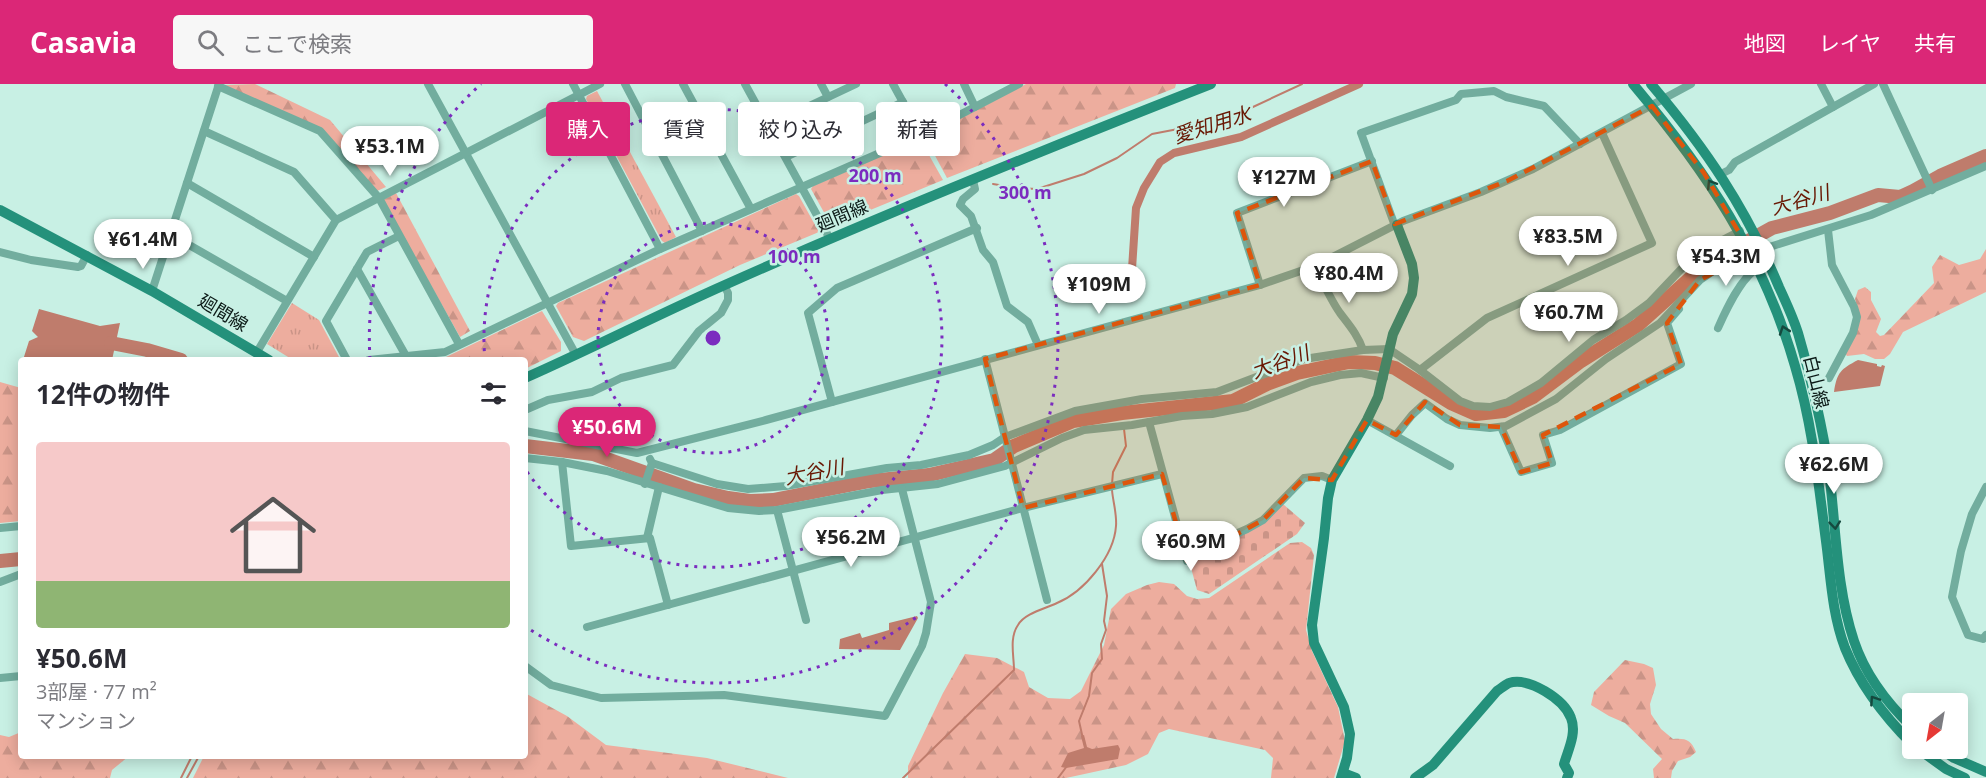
<!DOCTYPE html>
<html lang="ja">
<meta charset="utf-8">
<style>
body{margin:0;font-family:"Open Sans","Noto Sans JP",sans-serif;background:#f7f7f7;color:#2b2b33;height:100vh;display:flex;flex-direction:column;font-size:22px;white-space:nowrap}
*{box-sizing:border-box;margin:0}
p{font-size:20px;color:#7c7c81}
.icon{flex:none;width:33px;height:33px;fill:none;stroke:currentColor;stroke-width:2;stroke-linecap:round;stroke-linejoin:round}
.map{position:relative;flex:1;overflow:hidden}
.details{position:absolute;left:18px;top:273px;width:510px;height:402px;display:flex;flex-direction:column;background:#fff;border-radius:6px;box-shadow:0 3px 15px #0003}
.details>*{flex:none}
.top-card{position:absolute;left:546px;top:18px;width:570px;height:54px;display:flex;gap:12px}
.needle{width:39px;rotate:211deg}
.fabs{position:absolute;left:1902px;top:609px;display:grid;gap:12px}
.fabs a{display:grid;place-items:center;width:66px;height:66px;border-radius:6px;background:#fff;box-shadow:0 3px 15px #0003;font-size:30px}
.price{position:absolute;translate:-50% -51px;padding:0 14px;border-radius:21px;background:#fff;color:#222;font-size:20px;line-height:39px;filter:drop-shadow(0 2px 3px #0008)}
.price::after{content:'';position:absolute;left:50%;top:36px;width:18px;height:14px;margin-left:-9px;background:inherit;clip-path:polygon(0 0,100% 0,50% 100%)}
.price.current{background:#db2777;color:#fff}
ul{padding:0;list-style:none}
li{display:grid;align-content:center;gap:12px;height:318px;padding:0 18px}
li span{display:grid;place-items:center;height:186px;border-radius:6px;color:#555}
li>.icon{margin-inline-start:auto}
span .icon{width:108px;height:108px;fill:#fffc;stroke-width:1}
li b{font-size:26px}
h2{display:flex;justify-content:space-between;align-items:center;height:72px;padding:0 18px;font-size:26px}
.chip{padding:0 21px;border-radius:6px;background:#fff;box-shadow:0 3px 15px #0003;font-size:21px;line-height:54px}
.chip.current{background:#db2777;color:#fff}
header{display:flex;align-items:center;gap:36px;box-sizing:border-box;height:84px;padding:0 30px;background:#db2777;color:#fff}
header strong{font-size:28px}
nav{display:flex;gap:33px;margin-inline-start:auto;font-size:21px}
.search{width:420px;height:54px;background:#f7f7f7;display:flex;align-items:center;gap:15px;box-sizing:border-box;padding:0 21px;border-radius:6px;color:#7c7c81;font-size:22px}
.map>svg:first-child{display:block}
</style>
<header>
<strong>Casavia</strong>
<div class="search"><svg class="icon" aria-label="search" viewBox="0 0 24 24"><circle cx="10" cy="10" r="6"/><path d="M15 15l6 6"/></svg>ここで検索</div>
<nav><a>地図</a><a>レイヤ</a><a>共有</a></nav>
</header>
<div class="map">
<svg width="1986" height="694" viewBox="0 0 1986 694">
<defs>
<pattern id="grass-tufts" width="24" height="20" patternUnits="userSpaceOnUse" patternTransform="scale(1.5)"><rect width="24" height="20" fill="#edad9e"/><path d="M3 7l-1-3M5 7V3M7 7l1-3M15 17l-1-3M17 17v-4M19 17l1-3" fill="none" stroke="#ca9487"/></pattern>
<pattern id="forest-firs" width="22" height="20" patternUnits="userSpaceOnUse" patternTransform="scale(1.5)"><rect width="22" height="20" fill="#edad9e"/><path d="M5 1l3.5 6h-7zM16 11l3.5 6h-7z" fill="#ca9487"/></pattern>
<pattern id="cemetery-stones" width="16" height="16" patternUnits="userSpaceOnUse" patternTransform="scale(1.5)"><rect width="16" height="16" fill="#edad9e"/><path d="M2 7V4a2 2 0 0 1 4 0v3zM10 15v-3a2 2 0 0 1 4 0v3z" fill="#ca9487"/></pattern>
</defs>
<rect width="100%" height="100%" fill="#c8f0e4"/>
<!-- grass -->
<g fill="url(#grass-tufts)">
<polygon points="597,7 676,153 665,159 662,157 586,15 587,12"/>
<polygon points="292,219 319,236 339,273 323,276 293,276 267,260"/>
</g>
<!-- forest -->
<g fill="url(#forest-firs)">
<polygon points="255,0 330,36 386,103 377,107 322,46 224,1"/>
<polygon points="1026,0 1176,0 1175,4 947,94 925,53"/>
<polygon points="920,55 943,96 834,141 831,141 811,105 813,102"/>
<polygon points="396,109 470,247 460,253 383,116"/>
<polygon points="796,110 799,112 819,148 740,181 584,257 573,253 556,222 558,219"/>
<polygon points="1986,165 1986,208 1903,248 1890,270 1884,275 1875,275 1864,270 1847,272 1845,269 1859,230 1855,215 1858,206 1865,203 1871,208 1871,216 1881,235 1876,248 1880,252 1884,251 1934,199 1932,183 1940,171 1959,181 1980,175"/>
<polygon points="542,227 561,258 561,267 525,285 525,276 419,276 446,273"/>
<polygon points="0,298 21,304 21,437 0,439"/>
<polygon points="1302,458 1311,464 1314,471 1306,546 1312,567 1338,623 1345,657 1334,694 1271,694 1273,674 1265,666 1169,645 1159,649 1148,670 1126,681 1066,694 908,694 908,682 943,609 965,570 997,574 1024,588 1029,603 1048,614 1070,615 1081,607 1104,561 1111,525 1126,510 1147,501 1159,498 1174,500 1187,512 1197,515 1209,514 1290,459"/>
<path d="M1625,576L1644,580L1653,584L1656,601L1650,620L1651,630L1661,645L1673,655C1686,654 1691,656 1696,668L1690,673L1678,677L1672,687L1671,694H1654L1653,685L1662,675L1625,639L1609,632L1591,621L1594,608Z"/>
<polygon points="525,609 567,632 606,661 707,674 788,694 193,694 204,672 313,672 339,675 358,672 525,672"/>
<polygon points="21,648 21,672 129,672 112,686 110,694 0,694 0,651 9,653"/>
</g>
<!-- cemetery -->
<polygon fill="url(#cemetery-stones)" points="1283,420 1305,439 1297,450 1209,510 1197,506 1190,480 1210,464"/>
<!-- water -->
<g fill="#bf7c6c">
<polygon points="39,225 100,242 120,239 112,276 23,276 29,257 38,253 32,247"/>
<path d="M1858,276L1877,280V282L1881,283L1882,281L1885,282L1880,302L1834,308C1837,288 1841,285 1858,276Z"/>
<polygon points="917,532 918,534 900,566 839,565 840,555 860,549 862,554 889,546 889,539"/>
<polygon points="1084,651 1087,663 1092,665 1118,661 1120,665 1118,675 1066,684 1061,683 1068,669 1084,664 1081,652"/>
</g>
<g fill="none" stroke-linecap="round" stroke-linejoin="round">
<!-- stream -->
<g stroke="#bf7c6c" stroke-width="2">
<polyline points="993,100 1017,104 1037,105 1084,90 1117,74 1152,50 1225,36 1302,0"/>
<polyline points="525,368 529,362"/>
<polyline points="1112,400 1113,388 1126,362 1124,345"/>
<polyline points="1083,655 1079,637 1089,612 1092,589 1102,575 1101,560 1106,546 1104,537 1107,512 1102,480"/>
<polyline points="181,694 192,672"/>
<polyline points="187,694 199,672"/>
<path d="M903,694L1014,586C1014,572 1009,554 1018,541C1025,529 1045,525 1057,519C1084,508 1114,472 1116,442C1117,430 1113,418 1112,406"/>
<polyline points="1058,694 1067,682"/>
</g>
<!-- canal -->
<polyline stroke="#bf7c6c" stroke-width="8" points="1131,200 1136,124 1144,104 1160,78 1174,69 1241,53 1359,0"/>
<!-- river -->
<g stroke="#bf7c6c" stroke-width="14">
<polyline points="111,259 147,266 181,276"/>
<polyline points="525,362 593,370 694,406 728,414 750,417 773,416 870,397 929,391 994,376 1014,362 1073,337 1122,329 1233,317 1267,300 1297,289 1349,278 1375,279 1395,284 1451,319 1476,330 1504,327 1533,313 1581,277 1638,241 1705,181 1772,144 1830,129 1878,111 1900,113 1913,107 1940,92 1986,72"/>
<polyline points="0,477 21,475"/>
</g>
<!-- street -->
<g stroke="#72ad9e" stroke-width="8">
<polyline points="428,0 576,271"/>
<polyline points="573,0 660,165"/>
<polyline points="625,0 702,147"/>
<polyline points="683,0 751,125"/>
<polyline points="745,0 830,155"/>
<polyline points="821,0 828,13"/>
<polyline points="893,0 921,51"/>
<polyline points="964,0 975,23"/>
<polyline points="1821,0 1833,23"/>
<polyline points="1883,0 1932,106"/>
<polyline points="218,2 320,47 379,114 459,260"/>
<polyline points="769,41 856,0"/>
<polyline points="204,47 294,88 336,136"/>
<polyline points="786,73 903,18"/>
<polyline points="1721,90 1729,86 1735,78 1874,0"/>
<polyline points="973,96 975,105 963,115 960,121 971,132 983,166 993,178 1007,222 1028,238 1038,261"/>
<polyline points="187,99 314,173"/>
<polyline points="1395,142 1361,49 1456,16 1461,10 1494,7 1506,13 1544,22 1580,60"/>
<polyline points="1828,146 1832,181 1854,223 1857,233 1853,249 1829,294"/>
<polyline points="170,150 287,217"/>
<polyline points="0,168 31,176 78,183 81,182 87,171"/>
<path d="M1315,182C1323,198 1330,215 1340,229C1349,241 1358,251 1363,266"/>
<polyline points="357,185 406,272"/>
<polyline points="1260,201 1237,129 1372,77"/>
<polyline points="152,207 219,0"/>
<path d="M1718,244C1726,226 1741,193 1758,184"/>
<polyline points="257,268 336,136 600,0"/>
<polyline points="985,275 1047,516"/>
<polyline points="347,276 326,237 367,168 399,152"/>
<polyline points="369,276 445,268 660,165 921,51 1019,0"/>
<polyline points="1420,286 1487,234 1652,159 1602,49"/>
<polyline points="832,318 808,229 837,204 977,144"/>
<polyline points="525,326 548,316 592,308 621,294 673,281 699,247 721,229 728,216 728,209 724,201"/>
<polyline points="1367,336 1450,382"/>
<polyline points="1149,338 1187,477 1209,462 1247,445 1263,436 1304,394 1322,392 1332,396"/>
<polyline points="1501,343 1521,388 1552,379 1543,351 1560,346 1681,280 1667,239 1679,225"/>
<polyline points="525,347 637,369 766,336 1260,201 1315,182 1403,137 1481,108 1533,85 1691,0"/>
<polyline points="1396,351 1412,331 1425,319 1447,335 1460,341 1490,344 1506,342 1556,315 1606,275 1660,239 1700,196 1731,175 1871,131 1986,82"/>
<polyline points="525,374 562,378 607,387 728,424 759,427 777,426 882,406 938,400 1005,382 1062,354 1084,346 1132,341 1182,332 1212,330 1247,323 1311,298 1340,291 1361,289 1384,294"/>
<polyline points="562,378 571,462 650,454 668,521"/>
<polyline points="652,379 717,400 748,405 786,402 887,384 921,381 969,371 993,361 1005,353 1075,327 1142,315 1217,308 1304,275 1363,266 1389,265 1420,286 1460,317 1473,322 1490,323 1508,318 1541,299 1593,256 1626,236 1649,219 1687,179 1711,162 1740,147"/>
<polyline points="645,400 652,379 650,375"/>
<polyline points="1986,403 1972,430 1961,467 1952,513 1968,551 1983,555 1986,551"/>
<polyline points="777,426 806,536"/>
<polyline points="0,444 21,442"/>
<polyline points="647,454 659,403"/>
<polyline points="0,498 21,490"/>
<polyline points="587,543 1023,424 1162,390"/>
<polyline points="525,582 551,601 601,614 724,611 885,632 922,562 926,549 931,518 902,405"/>
<polyline points="0,594 21,592"/>
</g>
<!-- secondary -->
<g stroke="#24917b" stroke-width="10">
<path d="M1633,0C1706,87 1763,171 1795,282C1813,342 1819,404 1827,465C1831,499 1833,532 1845,564C1860,601 1884,632 1912,660"/>
<path d="M1651,0C1706,65 1746,124 1779,203C1786,218 1793,233 1798,249C1811,294 1822,340 1829,387C1836,443 1836,503 1854,557C1865,590 1888,620 1912,643"/>
<polyline points="0,126 152,207 269,276"/>
<path d="M525,294C593,264 659,230 727,200C886,129 1048,64 1211,0"/>
<polyline points="1917,664 1946,685 1965,694"/>
<polyline points="1939,664 1954,674 1986,688"/>
<polyline points="1343,689 1356,694"/>
<polyline points="1341,694 1347,674 1350,650 1344,623 1314,559 1312,541 1324,454 1328,414 1332,396 1367,336 1378,313 1393,250 1412,210 1414,194 1412,180 1397,141"/>
<path d="M1415,694L1433,681L1497,607C1500,605 1505,601 1509,599C1529,593 1564,615 1571,634C1577,649 1568,666 1564,680L1569,689L1567,694"/>
</g>
</g>
<!-- one-way arrows -->
<defs><path id="oneway-chevron" d="M-2-3.5L2.5 0L-2 3.5" fill="none" stroke-width="1.6" stroke-linecap="round" stroke-linejoin="round" transform="scale(1.5)"/></defs>
<g stroke="#15493e">
<use href="#oneway-chevron" transform="translate(1711 100) rotate(-122)"/>
<use href="#oneway-chevron" transform="translate(1784 246) rotate(-109)"/>
<use href="#oneway-chevron" transform="translate(1835 441) rotate(84)"/>
<use href="#oneway-chevron" transform="translate(1874 616) rotate(-124)"/>
</g>
<!-- marked area -->
<path fill="#dd560c" fill-opacity="0.2" stroke="#dd560c" stroke-width="4.5" stroke-dasharray="12 8" stroke-linejoin="round" d="M1652,22L1704,89L1751,169L1700,196L1667,239L1681,280L1543,351L1552,379L1521,388L1501,343L1460,341L1425,318L1396,351L1367,336L1332,396L1304,394L1263,436L1187,477L1162,390L1023,424L985,275L1260,201L1237,129L1372,77L1395,140L1507,97Z"/>
<!-- distance rings -->
<g fill="none" stroke="#7b2cbf" stroke-width="3" stroke-dasharray="3 6">
<circle cx="713" cy="254" r="115"/>
<path d="M485 276A229 229 0 1 1 525 385"/>
<path d="M370 275A344 344 0 0 1 481 0M945 0A344 344 0 0 1 526 543"/>
</g>
<g text-anchor="middle" stroke-width="5" stroke-linejoin="round" paint-order="stroke">
<!-- street labels -->
<g font-size="18" fill="#0b1916" stroke="#c8f0e4">
<text transform="translate(842 132) rotate(-23)" y="6">廻間線</text>
<text transform="translate(223 229) rotate(31)" y="6">廻間線</text>
<text transform="translate(1816 298) rotate(76)" y="6">白山線</text>
</g>
<!-- water labels -->
<g font-size="20" font-style="italic" fill="#681703" stroke="#c8f0e4">
<text transform="translate(1212 41) rotate(-17)" y="7">愛知用水</text>
<text transform="translate(1800 116) rotate(-16)" y="7">大谷川</text>
<text transform="translate(1280 278) rotate(-20)" y="7">大谷川</text>
<text transform="translate(814 388) rotate(-11)" y="7">大谷川</text>
</g>
</g>
<circle cx="713" cy="254" r="9" fill="#7b2cbf" stroke="#c8f0e4" stroke-width="3"/>
<g font-size="18" text-anchor="middle" font-weight="bold" fill="#7b2cbf" stroke="#c8f0e4" stroke-width="5" stroke-linejoin="round" paint-order="stroke">
<text x="875" y="98">200 m</text>
<text x="1025" y="115">300 m</text>
<text x="794" y="179">100 m</text>
</g>
</svg>
<div class="fabs">
<a><svg class="needle" viewBox="-14 -14 28 28"><path d="M0-13l5 13h-10z" fill="#e53935"/><path d="M0 13l5-13h-10z" fill="#7c7c81"/></svg></a>
</div>
<b class="price" style="left:390px;top:93px">¥53.1M</b>
<b class="price" style="left:1284px;top:124px">¥127M</b>
<b class="price" style="left:1568px;top:183px">¥83.5M</b>
<b class="price" style="left:143px;top:186px">¥61.4M</b>
<b class="price" style="left:1726px;top:203px">¥54.3M</b>
<b class="price" style="left:1349px;top:220px">¥80.4M</b>
<b class="price" style="left:1099px;top:231px">¥109M</b>
<b class="price" style="left:1569px;top:259px">¥60.7M</b>
<b class="price current" style="left:607px;top:374px">¥50.6M</b>
<b class="price" style="left:1834px;top:411px">¥62.6M</b>
<b class="price" style="left:851px;top:484px">¥56.2M</b>
<b class="price" style="left:1191px;top:488px">¥60.9M</b>
<div class="top-card">
<a class="chip current">購入</a>
<a class="chip">賃貸</a>
<a class="chip">絞り込み</a>
<a class="chip">新着</a>
</div>
<section class="details">
<h2>12件の物件<svg class="icon" aria-label="filters" viewBox="0 0 24 24"><path d="M4 7h16M4 17h16"/><circle cx="9" cy="7" r="2"/><circle cx="15" cy="17" r="2"/></svg></h2>
<ul>
<li><span style="background:linear-gradient(#f6c9c9 75%,#8fb573 0)"><svg class="icon" aria-label="home" viewBox="0 0 24 24"><path d="M3 11l9-7 9 7M6 9v11h12V9"/></svg></span><div><b>¥50.6M</b><p>3部屋 · 77 m²</p><p>マンション</p></div></li>
</ul>
</section>
</div>
